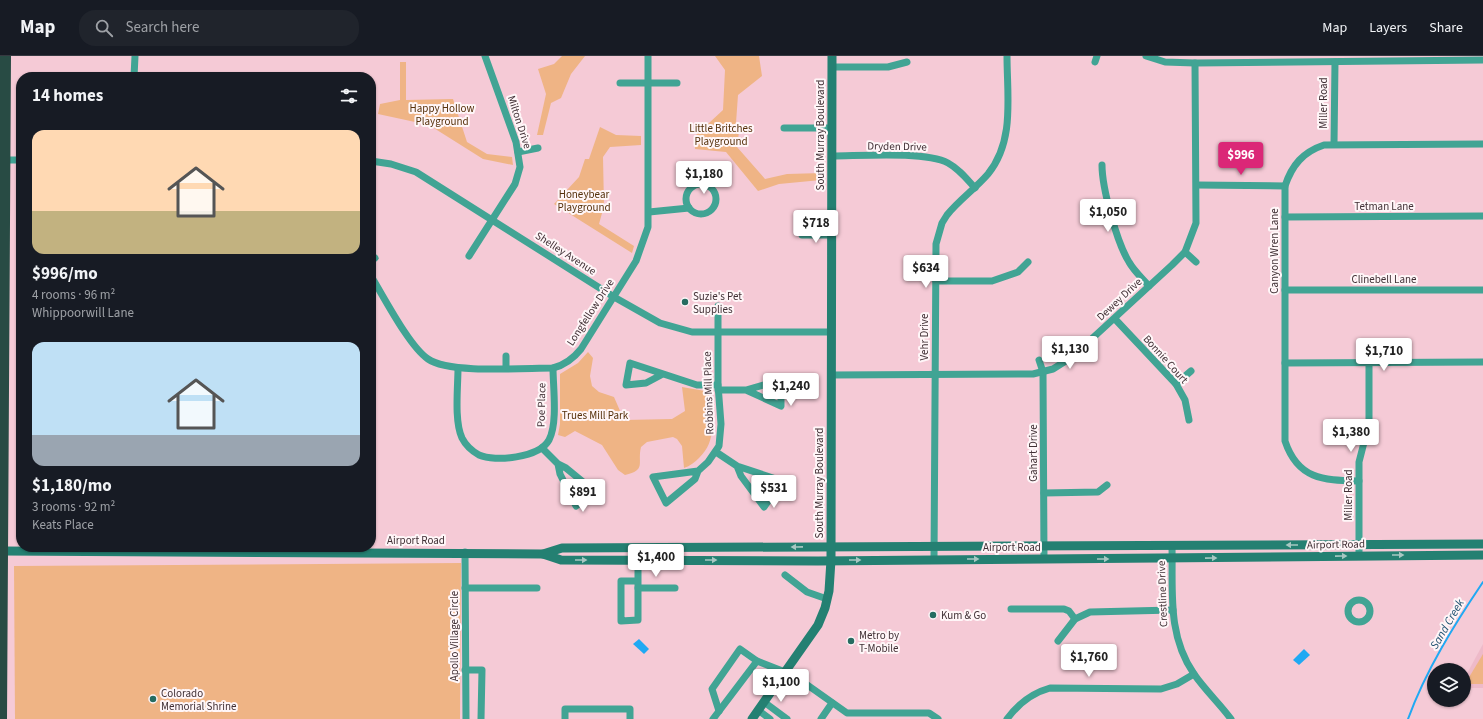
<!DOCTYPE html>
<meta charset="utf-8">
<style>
body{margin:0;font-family:"Source Sans 3",sans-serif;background:#20242c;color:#f1f3f6;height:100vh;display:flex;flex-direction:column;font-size:15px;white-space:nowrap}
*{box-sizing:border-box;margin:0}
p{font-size:13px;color:#9ea1a6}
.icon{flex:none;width:22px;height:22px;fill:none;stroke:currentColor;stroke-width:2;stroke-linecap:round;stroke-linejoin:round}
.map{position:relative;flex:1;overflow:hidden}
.drawer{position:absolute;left:16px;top:16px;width:360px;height:480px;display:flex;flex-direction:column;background:#171b24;border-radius:16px;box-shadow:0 1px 3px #0004}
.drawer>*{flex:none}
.buttons{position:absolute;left:1427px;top:607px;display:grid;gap:8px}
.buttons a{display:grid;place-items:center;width:44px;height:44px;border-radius:50%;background:#171b24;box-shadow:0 1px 3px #0004;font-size:20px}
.price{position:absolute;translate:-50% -34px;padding:0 9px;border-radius:4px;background:#fff;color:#222;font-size:13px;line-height:26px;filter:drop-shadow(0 1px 2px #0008)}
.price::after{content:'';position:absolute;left:50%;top:24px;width:12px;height:9px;margin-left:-6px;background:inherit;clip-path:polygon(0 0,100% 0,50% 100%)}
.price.on{background:#db2777;color:#fff}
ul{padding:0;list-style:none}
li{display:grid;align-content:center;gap:8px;height:212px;padding:0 16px}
li span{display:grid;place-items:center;height:124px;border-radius:12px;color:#555}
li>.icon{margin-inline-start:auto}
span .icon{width:72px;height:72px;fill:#fffc;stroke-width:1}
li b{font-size:17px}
h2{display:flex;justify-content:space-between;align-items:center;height:48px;padding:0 16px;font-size:17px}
header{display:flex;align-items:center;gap:24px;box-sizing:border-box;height:56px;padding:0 20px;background:#171b24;border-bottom:1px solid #363941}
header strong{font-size:19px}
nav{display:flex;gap:22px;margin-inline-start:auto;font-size:14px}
.search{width:280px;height:36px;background:#20242c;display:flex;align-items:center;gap:10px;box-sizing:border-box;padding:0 14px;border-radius:16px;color:#9ea1a6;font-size:15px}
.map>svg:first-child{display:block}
</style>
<header>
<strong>Map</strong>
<div class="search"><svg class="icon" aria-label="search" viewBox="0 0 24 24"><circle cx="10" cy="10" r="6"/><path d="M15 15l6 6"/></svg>Search here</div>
<nav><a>Map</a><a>Layers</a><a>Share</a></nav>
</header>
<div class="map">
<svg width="1483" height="663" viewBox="0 0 1483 663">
<rect width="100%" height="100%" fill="#f5cad6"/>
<!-- built -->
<polygon fill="#eebac9" points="1483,588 1483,632 1466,632 1464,631 1464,623"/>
<!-- green -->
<g fill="#efb485">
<polygon points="562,0 585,0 571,18 561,42 551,47 543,79 537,79 546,38 538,13 554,8"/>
<polygon points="715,0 759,0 762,20 738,39 736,67 740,68 737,91 765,123 787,118 822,117 821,124 779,128 758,135 726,96 695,93 696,79 723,54 725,14"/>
<polygon points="400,6 406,6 406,44 453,43 467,86 487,98 512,101 513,109 483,103 429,69 378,58 380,48 400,44"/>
<polygon points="600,71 616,79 641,80 641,89 610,91 603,101 604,150 599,168 634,190 632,197 554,148 579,121 585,103 589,103"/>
<path d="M588,296L593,302L590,320L592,330L599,336L614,341L624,364L672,363L685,355L682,331L705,335L709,338C712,361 718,384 699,402C695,406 690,410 684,412L682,390L677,383L673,381L647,386L641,391C637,407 647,414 625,419L618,414L602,389L575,375L565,381L558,379L560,368V318L578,307Z"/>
<polygon points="461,507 460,663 15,663 14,510"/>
<polygon points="1483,598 1483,628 1465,628"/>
</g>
<!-- water -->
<g fill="#20a9f3">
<polygon points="639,583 649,593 644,598 633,588"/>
<polygon points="1304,593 1310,599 1299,609 1293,604"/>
</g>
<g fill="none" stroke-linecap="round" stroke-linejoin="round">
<!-- stream -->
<path stroke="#20a9f3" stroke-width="2" d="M1408,663C1426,614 1454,569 1483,526"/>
<!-- street -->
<g stroke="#41a494" stroke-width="7">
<polyline points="1146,0 1165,6 1195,7 1483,4"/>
<polyline points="1095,6 1097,0"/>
<polyline points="832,11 888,11 907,6"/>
<polyline points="134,21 135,0"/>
<polyline points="620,27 677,27"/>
<polyline points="784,72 832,72"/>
<polyline points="1334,88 1335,6"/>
<polyline points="518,96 538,92"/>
<path d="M832,100C860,100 925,95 948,107C959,113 966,122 975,132"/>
<polyline points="5,104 21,104"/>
<polyline points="371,105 391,108 416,116 614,241 660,267 692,276 831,276"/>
<path d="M1102,109C1102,132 1117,187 1129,206C1134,215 1142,222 1149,230"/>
<circle cx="701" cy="143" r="15"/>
<polyline points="1197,129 1285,130"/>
<polyline points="649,156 689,152"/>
<polyline points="1285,161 1483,160"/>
<polyline points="802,179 831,179"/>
<polyline points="1185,196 1196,206"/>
<polyline points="469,200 515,128 520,111 516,86 485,0"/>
<polyline points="371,204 375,202"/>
<path d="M371,220C384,241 409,290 428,303C449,318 524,312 553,312C565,309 573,303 581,293L636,205L648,171V0"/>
<polyline points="936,225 992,225 1018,216 1028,206"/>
<polyline points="1285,234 1483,234"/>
<polyline points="1115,263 1176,328 1185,344 1189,364"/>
<polyline points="506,300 506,311"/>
<polyline points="1039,304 1043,316 1044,503"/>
<polyline points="1285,307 1483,306"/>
<path d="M458,312C458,331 454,365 462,382C465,388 472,395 479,399C495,406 539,402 549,384C558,367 553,331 553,312"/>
<polyline points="661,319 646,327 626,329 630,307 697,329 718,329"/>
<polyline points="831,319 1033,318 1053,313 1072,301 1172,209 1185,196 1196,167 1195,7"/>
<polyline points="1176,328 1191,315"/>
<polyline points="718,334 746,334 781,350 781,324 746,334"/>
<polyline points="542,392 558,408 560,418 576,450 594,435 566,412 558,408"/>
<polyline points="716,396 737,410 741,420 764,451 782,425 737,410"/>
<polyline points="698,415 695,423 666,447 653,421 698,415 708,406 719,390 721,368 718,329 718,250"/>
<path d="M1359,425C1324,424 1298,424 1285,385V130C1292,109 1303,96 1324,89L1483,88"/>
<polyline points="1044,437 1098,436 1107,429"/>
<path d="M1172,490C1173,535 1167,579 1194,618C1205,634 1220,648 1231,663"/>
<polyline points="465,496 466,663"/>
<polyline points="1359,500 1359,406 1369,367 1369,307"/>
<polyline points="638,504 638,564 621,565 621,525 638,525"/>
<path d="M934,504L936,188L942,167L947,159C959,144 975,133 988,118C1015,85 1007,40 1007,0"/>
<polyline points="785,519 807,536 827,543"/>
<polyline points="465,532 537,532"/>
<polyline points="638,532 675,532"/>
<circle cx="1359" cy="555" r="11"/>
<polyline points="1011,553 1064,553 1069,555 1075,563"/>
<polyline points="1058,585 1075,563 1090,556 1173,554"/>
<polyline points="465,614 482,614 481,663"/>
<polyline points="806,628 847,657 929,657 938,663"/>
<polyline points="764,646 787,663"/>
<polyline points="758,654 770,663"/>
<polyline points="719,655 712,633 740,593 757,605"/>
<polyline points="565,663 565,653 630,653 630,663"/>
<polyline points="713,663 757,605 785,616"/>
<polyline points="821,663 832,647"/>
<path d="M1007,663C1018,648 1032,637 1050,632L1161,633L1177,628L1194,618"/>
</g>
<!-- secondary -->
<g stroke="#248072" stroke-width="9">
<polyline points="2,495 543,498 562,492 1483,488"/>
<polyline points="543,498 561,504 818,505 1483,499"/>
<polyline points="752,663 818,569 825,552 829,535 831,504 832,0"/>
</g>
<!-- highway -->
<polyline stroke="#284b44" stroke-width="12" points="1,663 5,0"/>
</g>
<!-- one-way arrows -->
<defs><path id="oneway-solid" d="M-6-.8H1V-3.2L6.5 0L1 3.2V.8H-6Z"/></defs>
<g fill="#a7c7c2">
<use href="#oneway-solid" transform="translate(1292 489) rotate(180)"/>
<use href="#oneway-solid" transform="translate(797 491) rotate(179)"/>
<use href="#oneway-solid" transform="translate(1398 499)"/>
<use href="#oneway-solid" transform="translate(1341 500) rotate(-1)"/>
<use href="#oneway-solid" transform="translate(1211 502) rotate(-1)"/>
<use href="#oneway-solid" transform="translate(973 503)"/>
<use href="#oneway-solid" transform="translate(1103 503)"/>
<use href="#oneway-solid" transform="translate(581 504)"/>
<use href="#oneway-solid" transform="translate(711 504)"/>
<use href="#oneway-solid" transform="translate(855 504)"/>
</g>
<!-- markers -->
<g fill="#266c61" stroke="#fff6f8" stroke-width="1.5">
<circle cx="685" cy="246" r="4"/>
<circle cx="933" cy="559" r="4"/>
<circle cx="851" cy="585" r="4"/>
<circle cx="153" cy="643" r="4"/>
</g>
<g text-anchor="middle" stroke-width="4" stroke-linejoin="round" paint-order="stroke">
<!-- street labels -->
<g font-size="11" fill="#413035" stroke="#fff6f8">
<text transform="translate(1323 47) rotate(-90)" y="4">Miller Road</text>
<text transform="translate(520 66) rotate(72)" y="4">Milton Drive</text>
<text transform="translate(820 79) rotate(-90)" y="4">South Murray Boulevard</text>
<text transform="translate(897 90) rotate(1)" y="4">Dryden Drive</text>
<text x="1384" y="154">Tetman Lane</text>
<text transform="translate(1274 195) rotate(-90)" y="4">Canyon Wren Lane</text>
<text transform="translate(566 197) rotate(33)" y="4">Shelley Avenue</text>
<text x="1384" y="227">Clinebell Lane</text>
<text transform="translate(1119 243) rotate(-43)" y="4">Dewey Drive</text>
<text transform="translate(590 256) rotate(-57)" y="4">Longfellow Drive</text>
<text transform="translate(924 281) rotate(-90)" y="4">Vehr Drive</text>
<text transform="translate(1166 303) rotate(48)" y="4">Bonnie Court</text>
<text transform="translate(708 337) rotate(-92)" y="4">Robbins Mill Place</text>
<text transform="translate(541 349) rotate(-89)" y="4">Poe Place</text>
<text transform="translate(1033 397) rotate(-90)" y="4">Gahart Drive</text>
<text transform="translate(819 427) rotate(-90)" y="4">South Murray Boulevard</text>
<text transform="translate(1348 439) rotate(-90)" y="4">Miller Road</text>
<text x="416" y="488">Airport Road</text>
<text transform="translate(1336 488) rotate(-1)" y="4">Airport Road</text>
<text x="1012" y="495">Airport Road</text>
<text transform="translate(1162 538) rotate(-92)" y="4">Crestline Drive</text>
<text transform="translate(454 580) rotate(-90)" y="4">Apollo Village Circle</text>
</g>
<!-- park labels -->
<g font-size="11" fill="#55300a" stroke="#fff6f8">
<text x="442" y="56">Happy Hollow<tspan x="442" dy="13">Playground</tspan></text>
<text x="721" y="76">Little Britches<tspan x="721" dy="13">Playground</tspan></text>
<text x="584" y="142">Honeybear<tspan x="584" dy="13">Playground</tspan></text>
<text x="595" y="363">Trues Mill Park</text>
</g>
<!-- poi labels -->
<g font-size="11" fill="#413035" stroke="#fff6f8" text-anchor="start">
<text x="693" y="244">Suzie's Pet<tspan x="693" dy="13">Supplies</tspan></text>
<text x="941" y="563">Kum &amp; Go</text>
<text x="859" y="583">Metro by<tspan x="859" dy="13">T-Mobile</tspan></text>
<text x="161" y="641">Colorado<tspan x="161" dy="13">Memorial Shrine</tspan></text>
</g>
<!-- water labels -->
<g font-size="12" font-style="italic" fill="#235372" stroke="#fff6f8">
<text transform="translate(1447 568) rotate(-60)" y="4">Sand Creek</text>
</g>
</g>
</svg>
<div class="buttons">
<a><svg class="icon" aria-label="layers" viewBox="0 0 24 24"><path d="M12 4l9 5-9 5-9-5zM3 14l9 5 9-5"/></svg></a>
</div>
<b class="price on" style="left:1241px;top:120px">$996</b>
<b class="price" style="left:704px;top:139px">$1,180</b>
<b class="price" style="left:1108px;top:177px">$1,050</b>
<b class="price" style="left:816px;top:188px">$718</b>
<b class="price" style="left:926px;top:233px">$634</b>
<b class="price" style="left:1070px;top:314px">$1,130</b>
<b class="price" style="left:1384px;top:316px">$1,710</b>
<b class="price" style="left:791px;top:351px">$1,240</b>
<b class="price" style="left:1351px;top:397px">$1,380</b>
<b class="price" style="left:774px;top:453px">$531</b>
<b class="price" style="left:583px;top:457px">$891</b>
<b class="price" style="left:656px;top:522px">$1,400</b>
<b class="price" style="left:1089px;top:622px">$1,760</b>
<b class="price" style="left:781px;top:647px">$1,100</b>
<section class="drawer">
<h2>14 homes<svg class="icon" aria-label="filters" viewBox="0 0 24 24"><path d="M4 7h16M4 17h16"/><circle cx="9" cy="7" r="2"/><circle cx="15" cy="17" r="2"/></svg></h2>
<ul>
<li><span style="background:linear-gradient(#ffd9b3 65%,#c2b280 0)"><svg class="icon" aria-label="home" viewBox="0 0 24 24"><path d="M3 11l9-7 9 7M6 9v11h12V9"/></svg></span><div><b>$996/mo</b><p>4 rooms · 96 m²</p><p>Whippoorwill Lane</p></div></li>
<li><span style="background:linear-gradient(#bfe0f5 75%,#9aa5b1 0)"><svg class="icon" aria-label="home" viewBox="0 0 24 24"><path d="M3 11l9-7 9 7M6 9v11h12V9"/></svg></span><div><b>$1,180/mo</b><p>3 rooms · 92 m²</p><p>Keats Place</p></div></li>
</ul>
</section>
</div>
